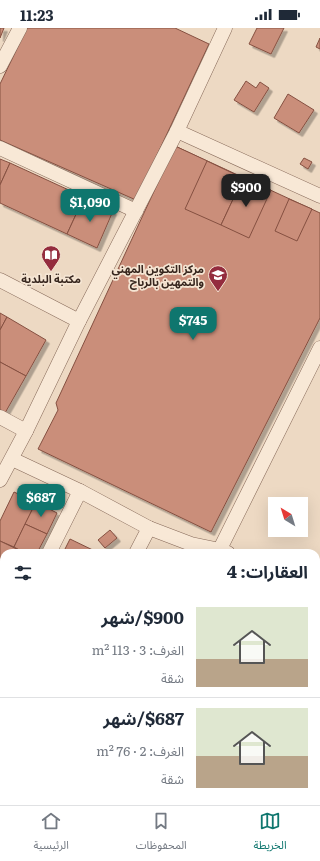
<!DOCTYPE html>
<html lang="ar">
<meta charset="utf-8">
<style>
body{margin:0;font-family:Literata,"Noto Sans Arabic",serif;background:#f2f2f3;color:#1f2937;direction:rtl;height:100vh;display:flex;flex-direction:column;font-size:15px;white-space:nowrap}
*{box-sizing:border-box;margin:0}
p{font-size:13px;color:#747a83}
.icon{flex:none;width:22px;height:22px;fill:none;stroke:currentColor;stroke-width:2;stroke-linecap:round;stroke-linejoin:round}
.map{position:relative;flex:1;overflow:hidden;direction:ltr}
.drawer{position:absolute;left:0px;top:521px;width:320px;height:256px;display:flex;flex-direction:column;background:#fff;border-radius:12px 12px 0 0;box-shadow:0 4px 16px #0002;direction:rtl}
.drawer>*{flex:none}
.needle{width:26px;rotate:322deg}
.buttons{position:absolute;left:268px;top:469px;display:grid;gap:8px}
.buttons a{display:grid;place-items:center;width:40px;height:40px;border-radius:0px;background:#fff;box-shadow:0 4px 16px #0002;font-size:20px}
.price{position:absolute;translate:-50% -34px;padding:0 9px;border-radius:8px;background:#0f766e;color:#fff;font-size:13px;line-height:26px;filter:drop-shadow(0 1px 2px #0008)}
.price::after{content:'';position:absolute;left:50%;top:24px;width:12px;height:9px;margin-left:-6px;background:inherit;clip-path:polygon(0 0,100% 0,50% 100%)}
.price.active{background:#222;color:#fff}
ul{padding:0;list-style:none}
li{display:flex;align-items:center;gap:12px;height:100px;padding:0 12px}
li+li{border-top:1px solid #e0e1e3}
li span{display:grid;place-items:center;flex:none;width:112px;height:80px;border-radius:0px;color:#555}
li>.icon{margin-inline-start:auto}
span .icon{width:48px;height:48px;fill:#fffc;stroke-width:1}
li b{font-size:17px}
h2{display:flex;justify-content:space-between;align-items:center;height:48px;padding:0 12px;font-size:17px}
.status{display:flex;justify-content:space-between;align-items:center;height:28px;padding:0 20px;background:#fff;direction:ltr}
.status svg{height:11px;fill:currentColor}
.tabs{display:flex;justify-content:space-around;align-items:center;height:56px;border-top:1px solid #e0e1e3;background:#fff;font-size:11px;color:#747a83}
.tabs a{display:grid;justify-items:center;gap:2px}
.tabs .active{color:#0f766e}
.map>svg:first-child{display:block}
</style>
<div class="status"><b>11:23</b><svg viewBox="0 0 49 12"><path d="M0 12V9h3v3zM5 12V6h3v6zM10 12V3h3v9zM15 12V0h3v12zM26 1h20v11H26zM47 4h2v5h-2z"/></svg></div>
<div class="map">
<svg width="320" height="777" viewBox="0 0 320 777">
<defs>
<filter id="shadow"><feDropShadow dx="3.5" dy="3.5" stdDeviation="0" flood-color="#0004"/></filter>
</defs>
<rect width="100%" height="100%" fill="#edd9c3"/>
<!-- building -->
<g fill="#ca8e7a" stroke="#855041" filter="url(#shadow)">
<polygon points="0,0 4,0 0,10"/>
<polygon points="27,0 175,0 209,16 136,172 0,112 0,56"/>
<polygon points="257,0 284,0 271,26 249,16"/>
<polygon points="320,10 320,21 316,19"/>
<polygon points="246,53 256,60 260,54 269,60 254,84 234,72"/>
<polygon points="288,66 314,82 299,105 274,90"/>
<polygon points="175,118 207,133 185,181 153,166"/>
<polygon points="175,118 320,185 320,290 211,504 38,421 58,382 56,375"/>
<polygon points="304,130 312,134 308,141 300,136"/>
<polygon points="0,131 10,135 0,157"/>
<polygon points="207,133 243,150 221,197 185,181"/>
<polygon points="10,135 84,169 67,206 0,175 0,157"/>
<polygon points="243,150 271,162 249,210 221,197"/>
<polygon points="84,169 113,183 97,220 67,206"/>
<polygon points="289,171 312,181 297,213 275,203"/>
<polygon points="0,285 7,289 0,302"/>
<polygon points="7,289 46,312 26,348 0,334 0,302"/>
<polygon points="0,334 26,348 5,385 0,382"/>
<polygon points="14,464 36,474 14,519 0,513 0,493"/>
<polygon points="36,474 57,485 47,506 25,496"/>
<polygon points="25,496 47,506 37,525 25,525 14,519"/>
<polygon points="110,502 117,510 105,520 98,512"/>
<polygon points="70,511 99,525 63,525"/>
<polygon points="0,513 25,525 4,525 4,542 0,540"/>
<polygon points="3,541 4,542 4,567 0,565 0,547"/>
<polygon points="0,565 4,567 4,593 3,596 0,594"/>
<polygon points="4,636 4,664 0,662 0,644"/>
<polygon points="0,662 4,664 4,702 0,700"/>
<polygon points="316,662 320,664 320,694 316,700"/>
<polygon points="320,694 320,718 316,715 316,700"/>
<polygon points="316,715 320,718 320,771 316,768"/>
<polygon points="192,773 233,773 230,777 198,777"/>
<polygon points="192,773 198,777 189,777"/>
<polygon points="233,773 272,773 274,774 272,777 230,777"/>
</g>
<g fill="none" stroke-linecap="round" stroke-linejoin="round">
<!-- street casing -->
<g stroke="#876a5a" stroke-width="15">
<g id="street">
<polyline points="0,38 20,0"/>
<polyline points="177,103 320,168"/>
<polyline points="0,120 136,183"/>
<polyline points="0,252 79,293"/>
<polyline points="0,389 26,403"/>
<polyline points="12,431 80,463 149,500 191,516 220,522 228,525"/>
<polyline points="0,452 26,403 79,293 177,103 225,0"/>
<polyline points="49,525 80,463"/>
<polyline points="136,525 149,500"/>
<polyline points="218,525 320,320"/>
<polyline points="316,563 320,565"/>
<polyline points="0,605 4,607"/>
<polyline points="316,620 320,614"/>
<polyline points="305,773 310,777"/>
</g>
</g>
<!-- street -->
<use href="#street" stroke="#f8e8d6" stroke-width="14"/>
</g>
<!-- icons -->
<defs>
<g id="library-pin" transform="scale(1)"><path d="M0 17L-7.5 6A9.5 9.5 0 1 1 7.5 6Z" fill="#942c3e" stroke="#f5e5d3"/><path d="M-6-4Q-3-5.5-.7-3.5V5Q-3 3-6 4ZM6-4Q3-5.5 .7-3.5V5Q3 3 6 4Z" fill="#fff"/></g>
<g id="university-pin" transform="scale(1)"><path d="M0 17L-7.5 6A9.5 9.5 0 1 1 7.5 6Z" fill="#942c3e" stroke="#f5e5d3"/><path d="M0-5L7-2L0 1L-7-2ZM-4 1L0 2.5L4 1V4Q0 6-4 4Z" fill="#fff"/></g>
</defs>
<g fill-rule="evenodd">
<use href="#library-pin" x="51" y="227"/>
<use href="#university-pin" x="218" y="247"/>
</g>
<g text-anchor="middle" stroke-width="3.5" stroke-linejoin="round" paint-order="stroke">
<!-- poi labels -->
<g font-size="11" font-weight="bold" fill="#37261e" stroke="#f5e5d3" text-anchor="end">
<text x="204" y="245">مركز التكوين المهني<tspan x="204" dy="13">والتمهين بالرباح</tspan></text>
<text x="51" y="255" text-anchor="middle">مكتبة البلدية</text>
</g>
</g>
</svg>
<div class="buttons">
<a><svg class="needle" viewBox="-14 -14 28 28"><path d="M0-13l5 13h-10z" fill="#e53935"/><path d="M0 13l5-13h-10z" fill="#747a83"/></svg></a>
</div>
<b class="price active" style="left:246px;top:180px">$900</b>
<b class="price" style="left:90px;top:195px">$1,090</b>
<b class="price" style="left:193px;top:313px">$745</b>
<b class="price" style="left:41px;top:490px">$687</b>
<section class="drawer">
<h2>العقارات: 4<svg class="icon" aria-label="filters" viewBox="0 0 24 24"><path d="M4 7h16M4 17h16"/><circle cx="9" cy="7" r="2"/><circle cx="15" cy="17" r="2"/></svg></h2>
<ul>
<li><span style="background:linear-gradient(#dfe7d0 65%,#b9a48a 0)"><svg class="icon" aria-label="home" viewBox="0 0 24 24"><path d="M3 11l9-7 9 7M6 9v11h12V9"/></svg></span><div><b>$900/شهر</b><p>الغرف: 3 · 113 m²</p><p>شقة</p></div></li>
<li><span style="background:linear-gradient(#dfe7d0 60%,#b9a48a 0)"><svg class="icon" aria-label="home" viewBox="0 0 24 24"><path d="M3 11l9-7 9 7M6 9v11h12V9"/></svg></span><div><b>$687/شهر</b><p>الغرف: 2 · 76 m²</p><p>شقة</p></div></li>
</ul>
</section>
</div>
<nav class="tabs">
<a class="active"><svg class="icon" aria-label="map" viewBox="0 0 24 24"><path d="M3 6l6-2 6 2 6-2v14l-6 2-6-2-6 2zM9 4v14M15 6v14"/></svg>الخريطة</a>
<a><svg class="icon" aria-label="saved" viewBox="0 0 24 24"><path d="M7 4h10v16l-5-4-5 4z"/></svg>المحفوظات</a>
<a><svg class="icon" aria-label="home" viewBox="0 0 24 24"><path d="M3 11l9-7 9 7M6 9v11h12V9"/></svg>الرئيسية</a>
</nav>
